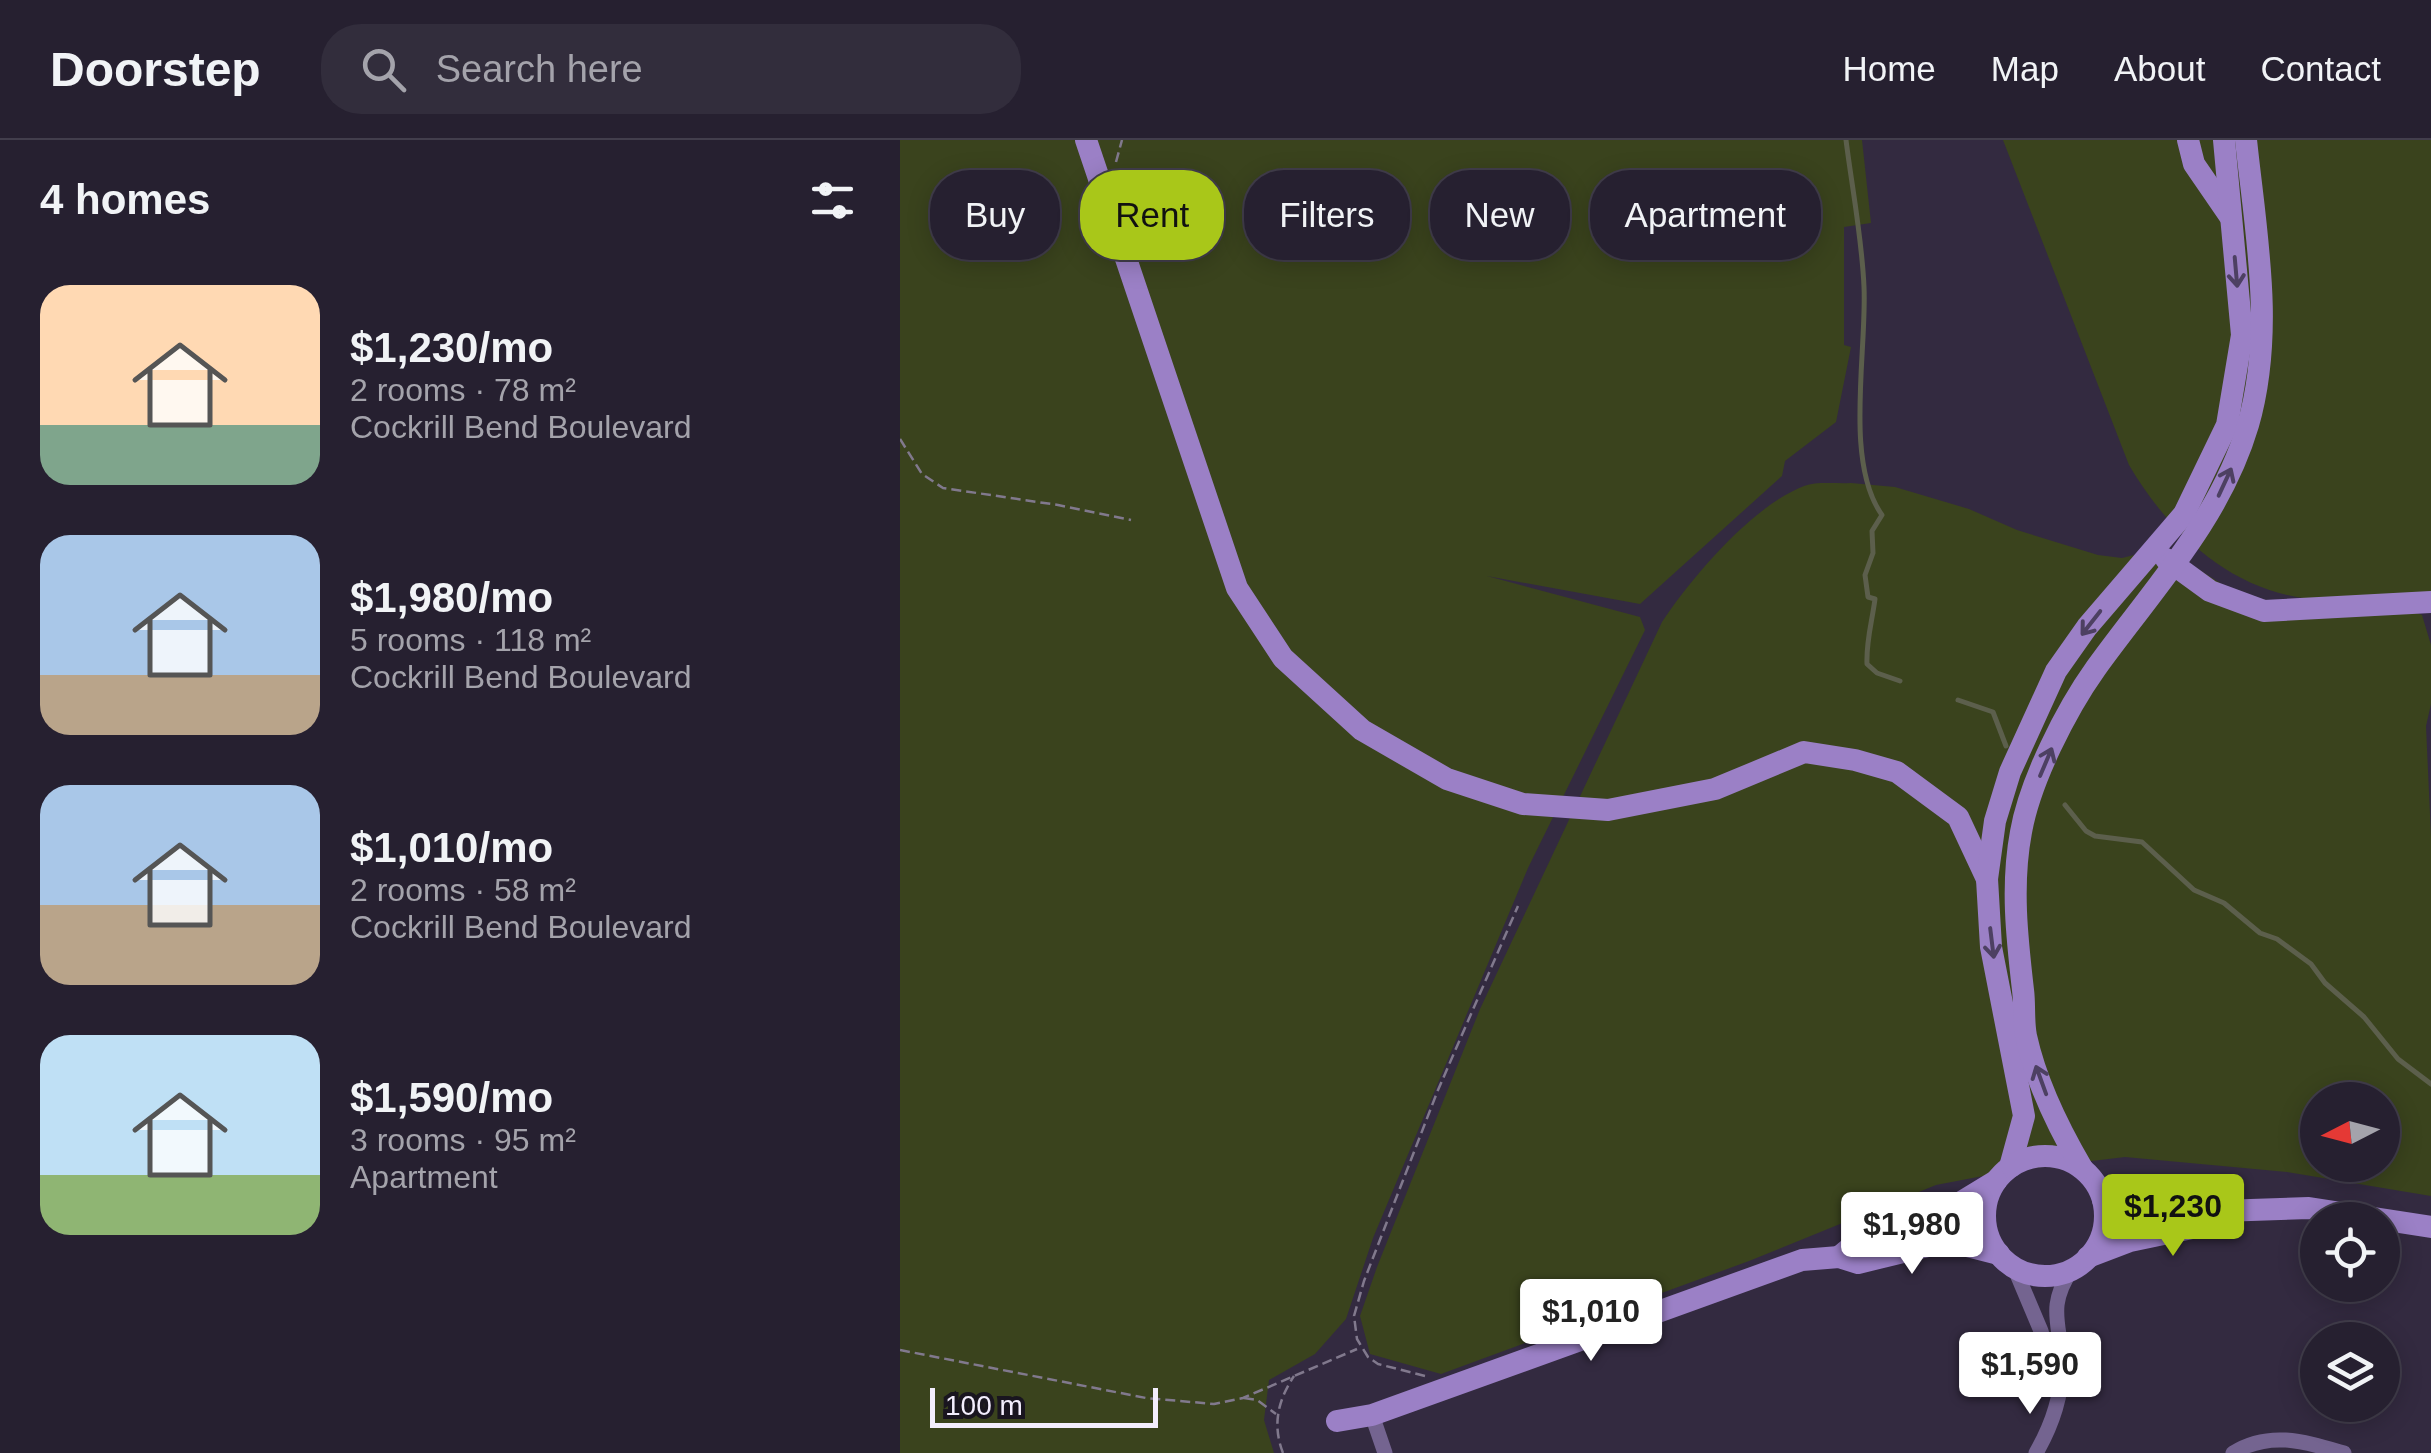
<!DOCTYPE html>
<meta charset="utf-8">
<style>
body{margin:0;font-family:Arial,sans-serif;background:#322d3c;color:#f1f3f6;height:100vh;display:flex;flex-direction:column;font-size:38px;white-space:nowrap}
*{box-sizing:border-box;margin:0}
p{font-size:32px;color:#a4a3ab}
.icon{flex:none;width:55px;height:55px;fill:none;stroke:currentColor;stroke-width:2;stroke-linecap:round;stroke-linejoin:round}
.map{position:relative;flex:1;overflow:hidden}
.details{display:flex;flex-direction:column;background:#262030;width:900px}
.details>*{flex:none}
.banner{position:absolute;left:30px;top:30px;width:950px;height:90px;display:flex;gap:20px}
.needle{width:65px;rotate:264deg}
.controls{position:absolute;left:1400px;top:942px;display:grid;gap:20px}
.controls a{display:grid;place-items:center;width:100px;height:100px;border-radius:50%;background:#262030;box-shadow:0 5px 25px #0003,0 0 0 2px #423e4c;font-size:50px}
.scale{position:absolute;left:30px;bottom:25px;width:228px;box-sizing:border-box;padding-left:10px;border:5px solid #f3eefd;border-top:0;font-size:28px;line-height:35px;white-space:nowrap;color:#f3eefd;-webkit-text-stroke:8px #19151f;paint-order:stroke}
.price{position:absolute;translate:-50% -85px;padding:0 22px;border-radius:10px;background:#fff;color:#222;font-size:32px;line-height:65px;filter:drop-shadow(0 2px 5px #0008)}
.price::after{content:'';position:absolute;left:50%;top:60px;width:30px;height:22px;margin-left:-15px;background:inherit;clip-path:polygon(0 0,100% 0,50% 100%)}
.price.selected{background:#a9c719;color:#111}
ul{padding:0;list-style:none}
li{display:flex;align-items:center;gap:30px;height:250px;padding:0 40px}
li span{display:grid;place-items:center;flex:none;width:280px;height:200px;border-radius:30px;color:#555}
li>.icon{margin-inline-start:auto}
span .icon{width:120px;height:120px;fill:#fffc;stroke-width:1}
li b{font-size:42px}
h2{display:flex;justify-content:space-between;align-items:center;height:120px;padding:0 40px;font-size:42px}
.pill{padding:0 35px;border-radius:40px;background:#262030;box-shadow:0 5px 25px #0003,0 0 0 2px #423e4c;font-size:35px;line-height:90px}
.pill.selected{background:#a9c719;color:#111}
header{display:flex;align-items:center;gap:60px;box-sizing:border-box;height:140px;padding:0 50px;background:#262030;border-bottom:2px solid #423e4c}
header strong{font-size:48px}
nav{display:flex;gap:55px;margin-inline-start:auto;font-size:35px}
.search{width:700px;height:90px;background:#322d3c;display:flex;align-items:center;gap:25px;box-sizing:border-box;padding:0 35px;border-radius:40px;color:#a4a3ab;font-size:38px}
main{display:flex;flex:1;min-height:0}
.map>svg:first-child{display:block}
</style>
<header>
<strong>Doorstep</strong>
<div class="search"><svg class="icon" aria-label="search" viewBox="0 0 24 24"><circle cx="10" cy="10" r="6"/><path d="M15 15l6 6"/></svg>Search here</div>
<nav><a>Home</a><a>Map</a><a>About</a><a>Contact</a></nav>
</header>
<main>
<section class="details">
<h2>4 homes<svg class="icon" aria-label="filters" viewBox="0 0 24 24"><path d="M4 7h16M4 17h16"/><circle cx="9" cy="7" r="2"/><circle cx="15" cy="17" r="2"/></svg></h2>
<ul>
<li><span style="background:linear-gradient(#ffd9b3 70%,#7fa58c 0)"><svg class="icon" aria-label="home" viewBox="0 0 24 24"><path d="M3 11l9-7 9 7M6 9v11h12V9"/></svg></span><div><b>$1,230/mo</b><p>2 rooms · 78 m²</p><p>Cockrill Bend Boulevard</p></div></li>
<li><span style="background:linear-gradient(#a9c7e8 70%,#b9a48a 0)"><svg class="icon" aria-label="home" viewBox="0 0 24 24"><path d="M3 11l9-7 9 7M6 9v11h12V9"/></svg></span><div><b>$1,980/mo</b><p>5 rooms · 118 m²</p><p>Cockrill Bend Boulevard</p></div></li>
<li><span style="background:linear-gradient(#a9c7e8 60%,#b9a48a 0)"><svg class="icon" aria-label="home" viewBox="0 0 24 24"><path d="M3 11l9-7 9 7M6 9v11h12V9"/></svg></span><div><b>$1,010/mo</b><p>2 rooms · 58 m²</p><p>Cockrill Bend Boulevard</p></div></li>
<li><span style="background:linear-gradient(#bfe0f5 70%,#8fb573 0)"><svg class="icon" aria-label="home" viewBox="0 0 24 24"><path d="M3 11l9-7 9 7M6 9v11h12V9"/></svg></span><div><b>$1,590/mo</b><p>3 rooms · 95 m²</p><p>Apartment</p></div></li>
</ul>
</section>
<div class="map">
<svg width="1531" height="1313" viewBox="0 0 1531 1313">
<rect width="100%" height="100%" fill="#332a40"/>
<!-- green -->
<g fill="#3a431d" fill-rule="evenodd">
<polygon points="0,0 962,0 971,83 944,87 944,205 951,207 936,282 885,321 882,336 740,464 587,436 740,477 745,490 628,728 473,1098 446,1179 415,1214 369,1240 364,1280 374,1313 0,1313"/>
<path d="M1103,0H1531V454C1498,456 1464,460 1431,460C1340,460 1272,398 1229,325Z"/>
<path d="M951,343L995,347L1069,369L1117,390L1198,415L1222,418L1242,413L1271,412L1336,453L1370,466L1514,472L1522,475L1531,505V564L1526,586L1531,697V1056L1387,1032L1225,1017L1109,1031L1036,1045L849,1121L541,1234L470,1214L460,1176L477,1127L580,869L762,482C792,437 852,366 904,346C917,341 937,344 951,343ZM1418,960H1482V1025H1418Z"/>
</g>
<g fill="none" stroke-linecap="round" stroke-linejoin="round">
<!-- stream -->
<g stroke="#5c5f4c" stroke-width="5">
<path d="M946,0C952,48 962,98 964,147C967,212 944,322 982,375L972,391L973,413L965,435L968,457L975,459C972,482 966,501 967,524L977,533L1000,541"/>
<polyline points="1058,560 1093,572 1106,606"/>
<polyline points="1165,665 1186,691 1195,696 1242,702 1294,750 1324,763 1360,793 1377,799 1411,824 1425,843 1464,877 1498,919 1531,944"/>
</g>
<!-- path -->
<g stroke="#81798d" stroke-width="2.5" stroke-dasharray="10 5" stroke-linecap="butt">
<polyline points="216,22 222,0"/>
<polyline points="0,299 22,334 43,348 158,365 231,380"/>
<polyline points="0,1210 246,1258 314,1264 343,1258 457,1209"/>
<polyline points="525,1236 478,1224 468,1217 457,1199 454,1176 464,1141 538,950 618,766"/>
<polyline points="344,1258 357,1260 376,1274"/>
<path d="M383,1313C372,1285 378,1260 394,1236"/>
</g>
<!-- street -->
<g stroke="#746490" stroke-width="15">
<polyline points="1114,1127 1141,1191 1157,1251"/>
<polyline points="472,1275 485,1313"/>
<path d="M1136,1313C1151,1287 1161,1260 1162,1229C1163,1187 1144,1170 1172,1129"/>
<path d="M1333,1313C1370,1290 1406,1302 1444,1313"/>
</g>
<!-- secondary -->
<g stroke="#9b80c6" stroke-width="22">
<polyline points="186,0 337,448 383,518 462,590 547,639 623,664 708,670 815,649 904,612 955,620 997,632 1058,677 1087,739 1091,807 1124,976 1110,1027"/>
<polyline points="1288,0 1294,24 1329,75"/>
<polyline points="1266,419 1310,451 1364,471 1531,462"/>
<polyline points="1087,739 1095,681 1110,632 1156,531 1187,487 1284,374 1327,285 1342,195 1324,0"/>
<circle cx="1145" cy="1076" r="60"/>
<path d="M1182,1028C1158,987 1136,942 1126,896C1123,881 1125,865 1123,850C1117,798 1111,745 1121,692C1130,641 1166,570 1196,528C1252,450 1320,380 1348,285C1375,191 1356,95 1346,0"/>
<polyline points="1203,1060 1255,1073 1307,1065 1321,1071 1409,1068 1531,1087"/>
<polyline points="939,1117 951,1107 1027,1083 1096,1041"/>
<polyline points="1188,1117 1230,1101 1311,1084 1321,1071"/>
<polyline points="437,1281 472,1275 902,1120 939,1117 958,1123 1048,1101 1099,1114"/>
</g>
</g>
<!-- one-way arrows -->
<defs><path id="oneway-shaft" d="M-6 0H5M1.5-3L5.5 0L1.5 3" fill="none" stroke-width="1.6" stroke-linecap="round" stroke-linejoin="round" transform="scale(2.5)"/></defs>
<g stroke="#4d4062">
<use href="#oneway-shaft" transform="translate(1336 132) rotate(85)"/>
<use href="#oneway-shaft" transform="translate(1325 342) rotate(-65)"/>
<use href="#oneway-shaft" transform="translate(1191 483) rotate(128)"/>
<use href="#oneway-shaft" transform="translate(1146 622) rotate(-67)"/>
<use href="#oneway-shaft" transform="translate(1092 803) rotate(83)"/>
<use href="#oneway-shaft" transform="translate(1141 940) rotate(-110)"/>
</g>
</svg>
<div class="controls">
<a><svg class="needle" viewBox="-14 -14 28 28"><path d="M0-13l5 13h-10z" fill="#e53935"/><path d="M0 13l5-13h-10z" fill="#a4a3ab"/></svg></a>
<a><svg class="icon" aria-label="locate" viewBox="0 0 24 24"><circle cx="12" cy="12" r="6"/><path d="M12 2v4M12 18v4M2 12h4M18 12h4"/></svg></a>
<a><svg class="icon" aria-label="layers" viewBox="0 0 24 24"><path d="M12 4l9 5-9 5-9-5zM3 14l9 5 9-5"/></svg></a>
</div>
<div class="scale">100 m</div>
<b class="price selected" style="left:1273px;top:1119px">$1,230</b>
<b class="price" style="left:1012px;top:1137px">$1,980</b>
<b class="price" style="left:691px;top:1224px">$1,010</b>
<b class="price" style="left:1130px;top:1277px">$1,590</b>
<div class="banner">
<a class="pill">Buy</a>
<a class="pill selected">Rent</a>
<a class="pill">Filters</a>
<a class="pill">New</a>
<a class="pill">Apartment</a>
</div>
</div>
</main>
